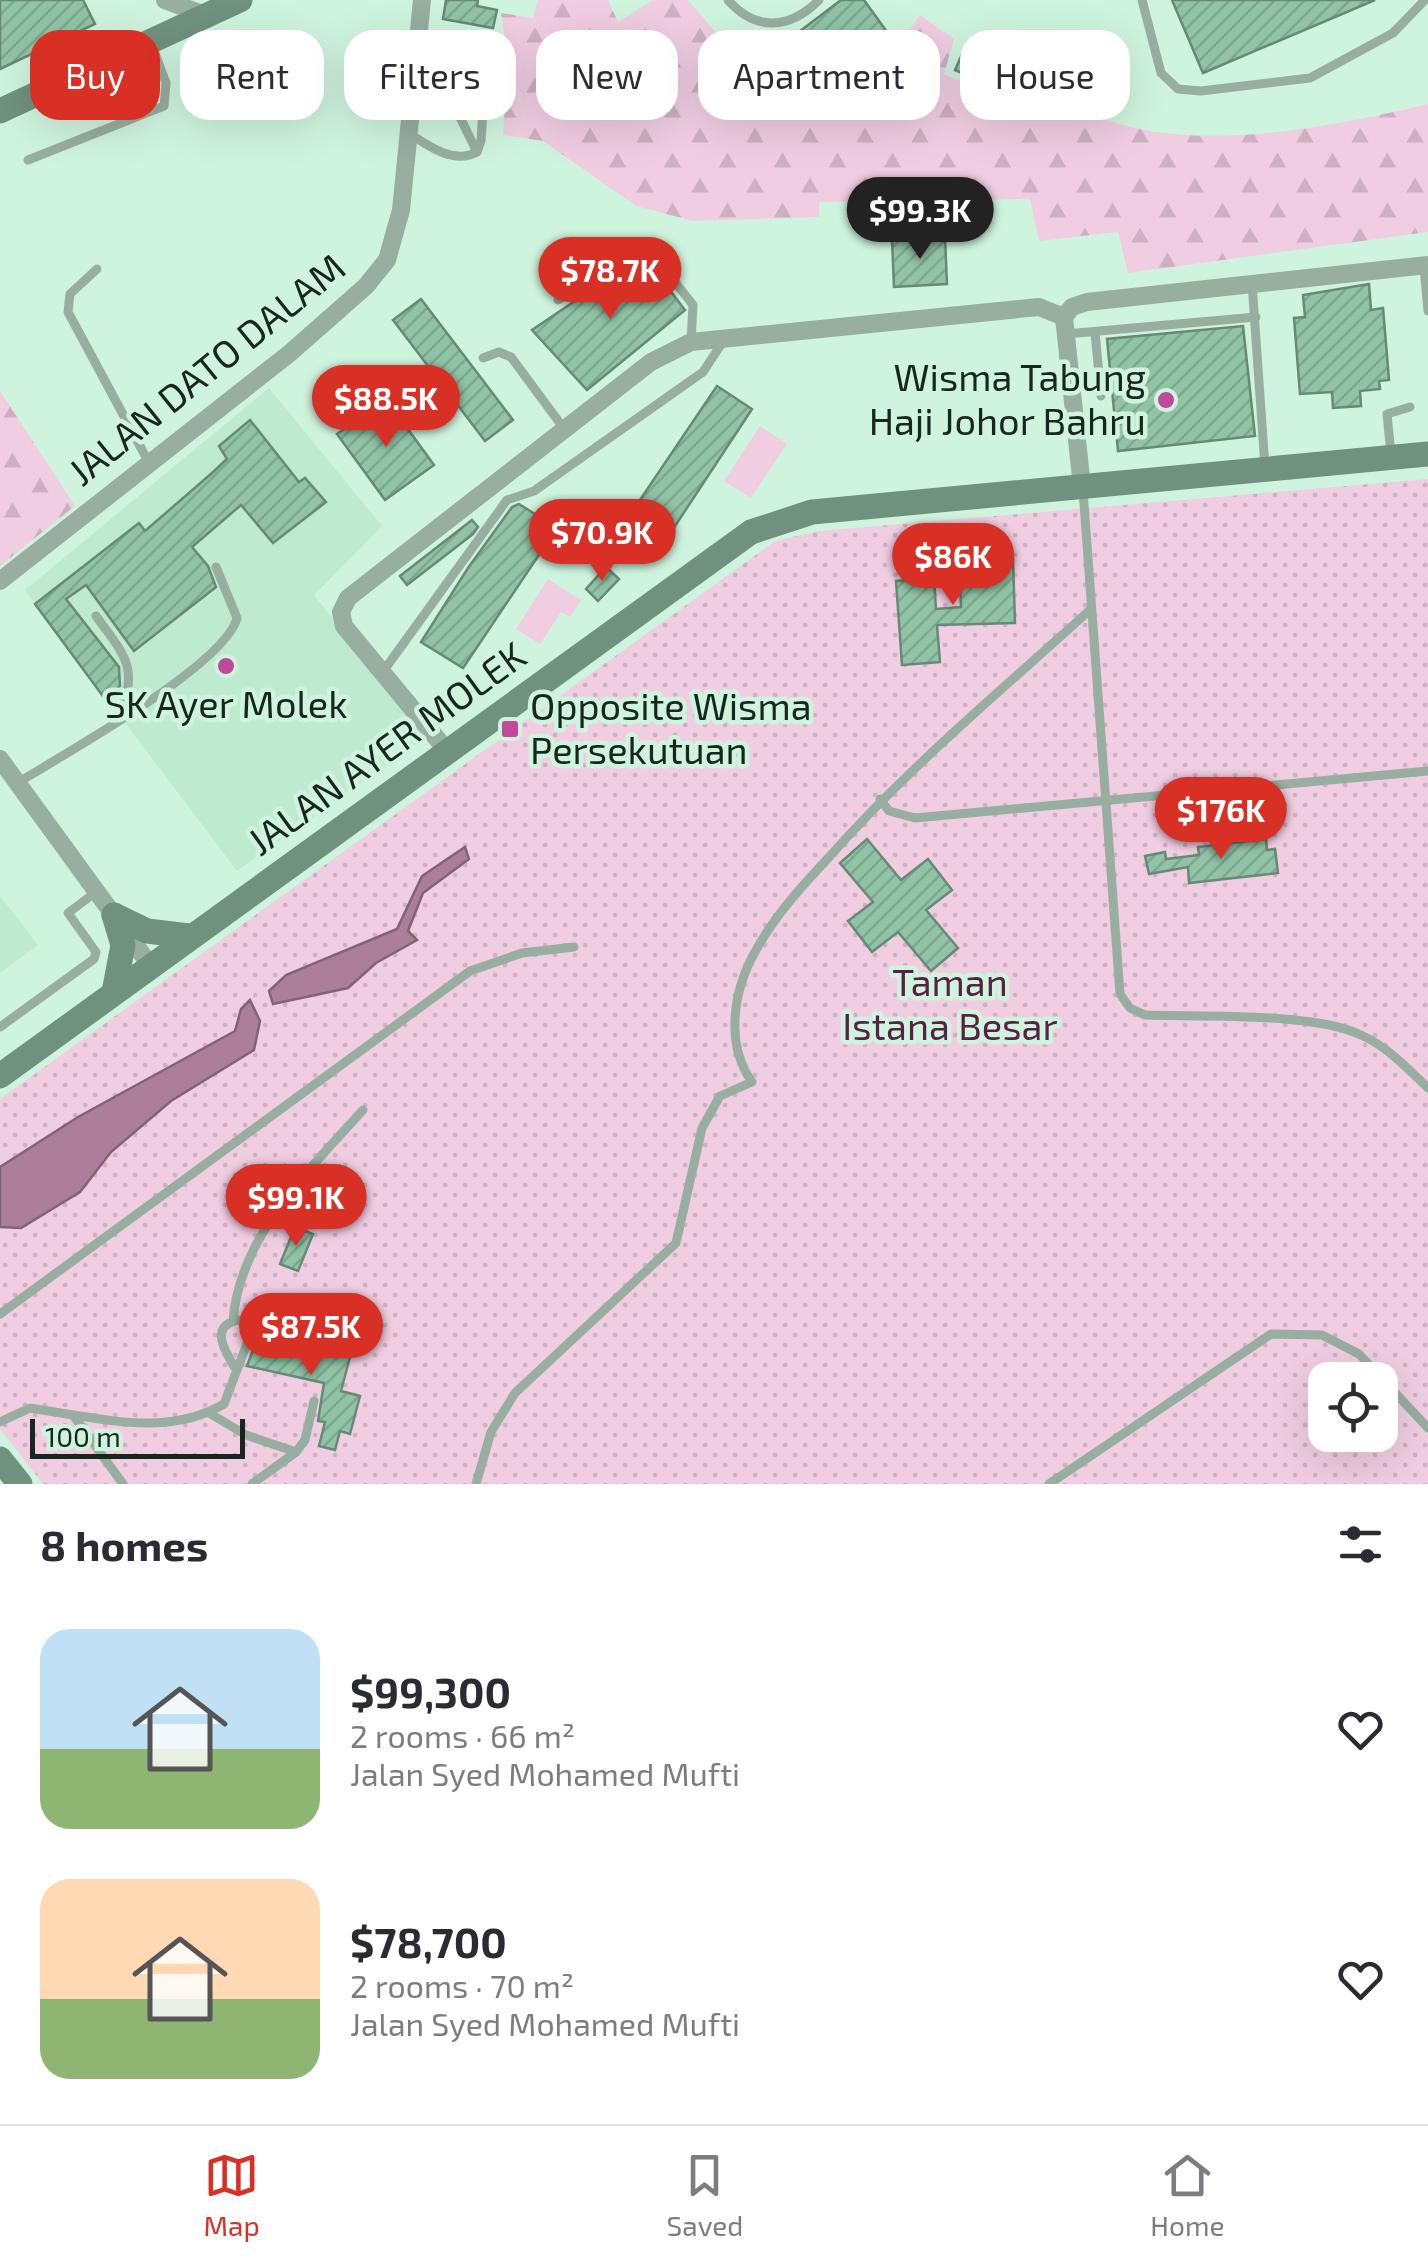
<!DOCTYPE html>
<meta charset="utf-8">
<style>
body{margin:0;font-family:"Exo 2",sans-serif;background:#f2f2f3;color:#2b2b33;height:100vh;display:flex;flex-direction:column;font-size:38px;white-space:nowrap}
*{box-sizing:border-box;margin:0}
p{font-size:32px;color:#7c7c81}
.icon{flex:none;width:55px;height:55px;fill:none;stroke:currentColor;stroke-width:2;stroke-linecap:round;stroke-linejoin:round}
.map{position:relative;height:1484px;overflow:hidden}
.drawer{display:flex;flex-direction:column;background:#fff;flex:1}
.drawer>*{flex:none}
.guide{position:absolute;left:30px;top:30px;width:1370px;height:90px;display:flex;gap:20px}
.buttons{position:absolute;left:1308px;top:1362px;display:grid;gap:20px}
.buttons a{display:grid;place-items:center;width:90px;height:90px;border-radius:20px;background:#fff;box-shadow:0 10px 40px #0002;font-size:50px}
.scale{position:absolute;left:30px;bottom:25px;width:215px;box-sizing:border-box;padding-left:10px;border:5px solid #18261e;border-top:0;font-size:28px;line-height:35px;white-space:nowrap;color:#18261e;-webkit-text-stroke:8px #cff4de;paint-order:stroke}
.price{position:absolute;translate:-50% -85px;padding:0 22px;border-radius:35px;background:#d93025;color:#fff;font-size:32px;line-height:65px;filter:drop-shadow(0 2px 5px #0008)}
.price::after{content:'';position:absolute;left:50%;top:60px;width:30px;height:22px;margin-left:-15px;background:inherit;clip-path:polygon(0 0,100% 0,50% 100%)}
.price.active{background:#222;color:#fff}
ul{padding:0;list-style:none}
li{display:flex;align-items:center;gap:30px;height:250px;padding:0 40px}
li span{display:grid;place-items:center;flex:none;width:280px;height:200px;border-radius:30px;color:#555}
li>.icon{margin-inline-start:auto}
span .icon{width:120px;height:120px;fill:#fffc;stroke-width:1}
li b{font-size:42px}
h2{display:flex;justify-content:space-between;align-items:center;height:120px;padding:0 40px;font-size:42px}
.pill{padding:0 35px;border-radius:30px;background:#fff;box-shadow:0 10px 40px #0002;font-size:35px;line-height:90px}
.pill.active{background:#d93025;color:#fff}
.menu{display:flex;justify-content:space-around;align-items:center;height:140px;border-top:2px solid #e1e1e2;background:#fff;font-size:28px;color:#7c7c81}
.menu a{display:grid;justify-items:center;gap:5px}
.menu .active{color:#d93025}
.map>svg:first-child{display:block}
</style>
<div class="map">
<svg width="1428" height="1484" viewBox="0 0 1428 1484">
<defs>
<pattern id="forest-firs" width="22" height="20" patternUnits="userSpaceOnUse" patternTransform="scale(2.5)"><rect width="22" height="20" fill="#f0cde1"/><path d="M5 1l3.5 6h-7zM16 11l3.5 6h-7z" fill="#cdb0c1"/></pattern>
<pattern id="park-dots" width="8" height="8" patternUnits="userSpaceOnUse" patternTransform="scale(2.5)"><rect width="8" height="8" fill="#f0cde1"/><path d="M2 2h.1M6 6h.1" fill="none" stroke="#cdb0c1" stroke-width="1.8" stroke-linecap="round"/></pattern>
<pattern id="building-hatch" width="6" height="6" patternUnits="userSpaceOnUse" patternTransform="scale(2.5)"><rect width="6" height="6" fill="#91c4a7"/><path d="M-1 1l2-2M0 6l6-6M5 7l2-2" fill="none" stroke="#7ca88f"/></pattern>
</defs>
<rect width="100%" height="100%" fill="#cff4de"/>
<!-- built -->
<g fill="#beead0">
<polygon points="269,388 382,526 314,595 426,737 237,871 25,590"/>
<polygon points="0,896 38,945 0,973"/>
</g>
<!-- forest -->
<g fill="url(#forest-firs)">
<path d="M538,0H608L618,22L653,0H688L722,40L703,59L740,88L771,99L885,64L920,15L954,39L944,74L993,95L1009,61C1040,80 1074,108 1108,120C1199,154 1336,126 1428,104V232L1128,273L1118,232L1039,241L1030,199L819,202V217L693,221L636,206L543,141L503,135L508,60L501,13L533,18Z"/>
<polygon points="0,391 75,506 0,566"/>
</g>
<!-- park -->
<path fill="url(#park-dots)" fill-rule="evenodd" d="M1428,479V1484H43L0,1429V1099L775,541L819,531ZM1325,1380H1380V1435H1325Z"/>
<!-- pitch -->
<g fill="#f0cde1">
<polygon points="760,426 787,444 751,498 724,481"/>
<polygon points="548,579 581,600 570,617 561,612 540,644 516,629"/>
</g>
<!-- water -->
<g fill="#ac7e9a" stroke="#806475" stroke-width="2.5">
<polygon points="465,847 469,859 423,893 408,931 417,940 376,963 348,988 273,1004 269,991 286,975 397,929 422,876"/>
<polygon points="250,1000 260,1021 254,1050 171,1101 111,1152 80,1192 21,1228 0,1227 0,1167 78,1117 235,1031 241,1009"/>
</g>
<!-- building -->
<g fill="url(#building-hatch)" stroke="#688976" stroke-width="2.5">
<polygon points="0,0 83,0 95,24 0,69"/>
<polygon points="446,0 478,0 477,6 497,10 493,28 443,19"/>
<polygon points="841,0 864,0 887,32 819,83 787,41"/>
<polygon points="1172,0 1375,0 1203,73"/>
<polygon points="967,43 992,55 980,81 955,70"/>
<polygon points="945,237 947,284 894,287 892,240"/>
<polygon points="643,255 685,310 587,390 532,330"/>
<polygon points="1369,284 1371,310 1383,308 1389,380 1379,381 1380,389 1360,391 1361,406 1333,408 1332,392 1300,394 1294,318 1305,317 1303,295"/>
<polygon points="421,299 513,420 485,441 393,320"/>
<polygon points="1243,326 1255,436 1118,451 1107,339"/>
<polygon points="717,386 752,409 658,552 621,528"/>
<polygon points="386,399 434,465 385,500 337,434"/>
<polygon points="250,420 299,482 305,478 326,502 273,543 241,505 192,547 208,566 216,587 134,651 86,585 66,599 119,667 120,686 105,699 35,604 139,523 145,531 212,473 227,459 219,446"/>
<polygon points="519,504 557,528 463,668 421,642 468,568 512,507"/>
<polygon points="472,520 478,527 473,534 407,585 400,576"/>
<polygon points="1013,559 1015,623 937,625 940,662 902,665 896,581 934,578 936,609 961,607 959,566"/>
<polygon points="606,567 619,579 598,601 586,589"/>
<polygon points="867,839 901,880 928,859 952,890 926,910 958,948 931,971 898,932 872,952 848,921 873,902 840,863"/>
<polygon points="1266,839 1267,850 1275,849 1278,873 1189,883 1188,867 1149,874 1145,856 1165,852 1166,859 1199,855 1198,847"/>
<polygon points="295,1227 313,1234 298,1271 280,1264"/>
<polygon points="261,1328 350,1357 341,1391 360,1396 350,1434 340,1431 335,1450 319,1446 325,1422 318,1421 324,1383 247,1366"/>
</g>
<g fill="none" stroke-linecap="round" stroke-linejoin="round">
<!-- lane -->
<g stroke="#98aea1" stroke-width="9">
<path d="M728,0C756,32 790,29 819,0"/>
<polyline points="1142,0 1161,73 1178,89 1201,91 1310,78 1393,33 1425,0"/>
<polygon points="468,47 476,47 486,62 481,141 477,152 454,105 457,58"/>
<path d="M407,132C427,145 453,165 477,152"/>
<polyline points="28,160 164,106 166,83 152,45"/>
<polyline points="1424,266 1428,311"/>
<polyline points="97,269 70,294 68,312 148,461"/>
<polyline points="1252,283 1265,467"/>
<polyline points="558,300 645,244 693,305 691,342"/>
<polyline points="1095,332 1101,396"/>
<polyline points="1066,334 1256,317"/>
<polyline points="483,358 499,352 511,357 565,430"/>
<polyline points="1391,454 1387,414 1410,407"/>
<path d="M1083,490L1120,994L1130,1008L1145,1015C1201,1017 1313,1012 1361,1035C1388,1047 1407,1068 1428,1088"/>
<path d="M96,616C126,657 141,670 116,721"/>
<polyline points="382,673 507,500 534,491 703,372 724,340"/>
<path d="M17,783C63,755 225,665 237,618L216,567"/>
<polyline points="880,799 889,811 915,818 1428,771"/>
<polyline points="0,1027 94,959 96,952 68,913 96,892"/>
<polyline points="0,1314 470,971 522,953 574,947"/>
<path d="M233,1320C240,1236 309,1170 363,1110"/>
<polyline points="209,1413 246,1435 296,1452 305,1440 314,1401"/>
<path d="M73,1415C124,1423 176,1432 224,1404L253,1328L239,1320C209,1326 224,1350 235,1368"/>
<polyline points="0,1422 30,1408 73,1415 123,1484"/>
<polyline points="252,1484 296,1452"/>
<path d="M476,1484L491,1432L515,1393L676,1243L702,1128L720,1096L752,1082C725,1044 733,991 755,952C774,916 803,885 830,856C910,766 1003,689 1091,609"/>
<polyline points="1049,1484 1271,1334 1322,1335 1359,1354 1428,1428"/>
</g>
<!-- street -->
<g stroke="#98aea1" stroke-width="18">
<polyline points="165,0 207,16"/>
<polyline points="1064,317 1072,307 1087,302 1428,265"/>
<polyline points="1064,317 1082,487"/>
<polyline points="0,581 290,353 366,286 387,260 401,210 422,0"/>
<polyline points="448,752 344,626 341,612 348,598 651,362 691,342 1039,307 1064,317"/>
<polyline points="0,759 150,965"/>
</g>
<!-- secondary -->
<g stroke="#70917e" stroke-width="25">
<polyline points="0,111 240,0"/>
<polyline points="114,915 147,931 189,936"/>
<polyline points="114,915 123,945 114,992"/>
<polyline points="0,1076 751,532 812,512 1428,454"/>
<polyline points="0,1459 20,1484"/>
</g>
</g>
<!-- markers -->
<g fill="#c2489a" stroke="#cff4de" stroke-width="4">
<circle cx="1166" cy="400" r="10"/>
<circle cx="226" cy="666" r="10"/>
<rect x="500" y="719" width="20" height="20" rx="5"/>
</g>
<g text-anchor="middle" stroke-width="9" stroke-linejoin="round" paint-order="stroke">
<!-- street labels -->
<g font-size="38" fill="#18261e" stroke="#cff4de">
<text transform="translate(207 370) rotate(-39)" y="13">JALAN DATO DALAM</text>
<text transform="translate(387 749) rotate(-36)" y="13">JALAN AYER MOLEK</text>
</g>
<!-- poi labels -->
<g font-size="38" fill="#18261e" stroke="#cff4de" text-anchor="end">
<text x="1146" y="391">Wisma Tabung<tspan x="1146" dy="44">Haji Johor Bahru</tspan></text>
<text x="226" y="718" text-anchor="middle">SK Ayer Molek</text>
<text x="530" y="720" text-anchor="start">Opposite Wisma<tspan x="530" dy="44">Persekutuan</tspan></text>
</g>
<!-- park labels -->
<g font-size="38" fill="#592046" stroke="#cff4de">
<text x="950" y="996">Taman<tspan x="950" dy="44">Istana Besar</tspan></text>
</g>
</g>
</svg>
<div class="buttons">
<a><svg class="icon" aria-label="locate" viewBox="0 0 24 24"><circle cx="12" cy="12" r="6"/><path d="M12 2v4M12 18v4M2 12h4M18 12h4"/></svg></a>
</div>
<div class="scale">100 m</div>
<b class="price active" style="left:920px;top:262px">$99.3K</b>
<b class="price" style="left:610px;top:322px">$78.7K</b>
<b class="price" style="left:386px;top:450px">$88.5K</b>
<b class="price" style="left:602px;top:584px">$70.9K</b>
<b class="price" style="left:953px;top:608px">$86K</b>
<b class="price" style="left:1221px;top:862px">$176K</b>
<b class="price" style="left:296px;top:1249px">$99.1K</b>
<b class="price" style="left:311px;top:1378px">$87.5K</b>
<div class="guide">
<a class="pill active">Buy</a>
<a class="pill">Rent</a>
<a class="pill">Filters</a>
<a class="pill">New</a>
<a class="pill">Apartment</a>
<a class="pill">House</a>
</div>
</div>
<section class="drawer">
<h2>8 homes<svg class="icon" aria-label="filters" viewBox="0 0 24 24"><path d="M4 7h16M4 17h16"/><circle cx="9" cy="7" r="2"/><circle cx="15" cy="17" r="2"/></svg></h2>
<ul>
<li><span style="background:linear-gradient(#bfe0f5 60%,#8fb573 0)"><svg class="icon" aria-label="home" viewBox="0 0 24 24"><path d="M3 11l9-7 9 7M6 9v11h12V9"/></svg></span><div><b>$99,300</b><p>2 rooms · 66 m²</p><p>Jalan Syed Mohamed Mufti</p></div><svg class="icon" aria-label="heart" viewBox="0 0 24 24"><path d="M12 20l-8-8c-3-5 5-10 8-4 3-6 11-1 8 4z"/></svg></li>
<li><span style="background:linear-gradient(#ffd9b3 60%,#8fb573 0)"><svg class="icon" aria-label="home" viewBox="0 0 24 24"><path d="M3 11l9-7 9 7M6 9v11h12V9"/></svg></span><div><b>$78,700</b><p>2 rooms · 70 m²</p><p>Jalan Syed Mohamed Mufti</p></div><svg class="icon" aria-label="heart" viewBox="0 0 24 24"><path d="M12 20l-8-8c-3-5 5-10 8-4 3-6 11-1 8 4z"/></svg></li>
</ul>
</section>
<nav class="menu">
<a class="active"><svg class="icon" aria-label="map" viewBox="0 0 24 24"><path d="M3 6l6-2 6 2 6-2v14l-6 2-6-2-6 2zM9 4v14M15 6v14"/></svg>Map</a>
<a><svg class="icon" aria-label="saved" viewBox="0 0 24 24"><path d="M7 4h10v16l-5-4-5 4z"/></svg>Saved</a>
<a><svg class="icon" aria-label="home" viewBox="0 0 24 24"><path d="M3 11l9-7 9 7M6 9v11h12V9"/></svg>Home</a>
</nav>
